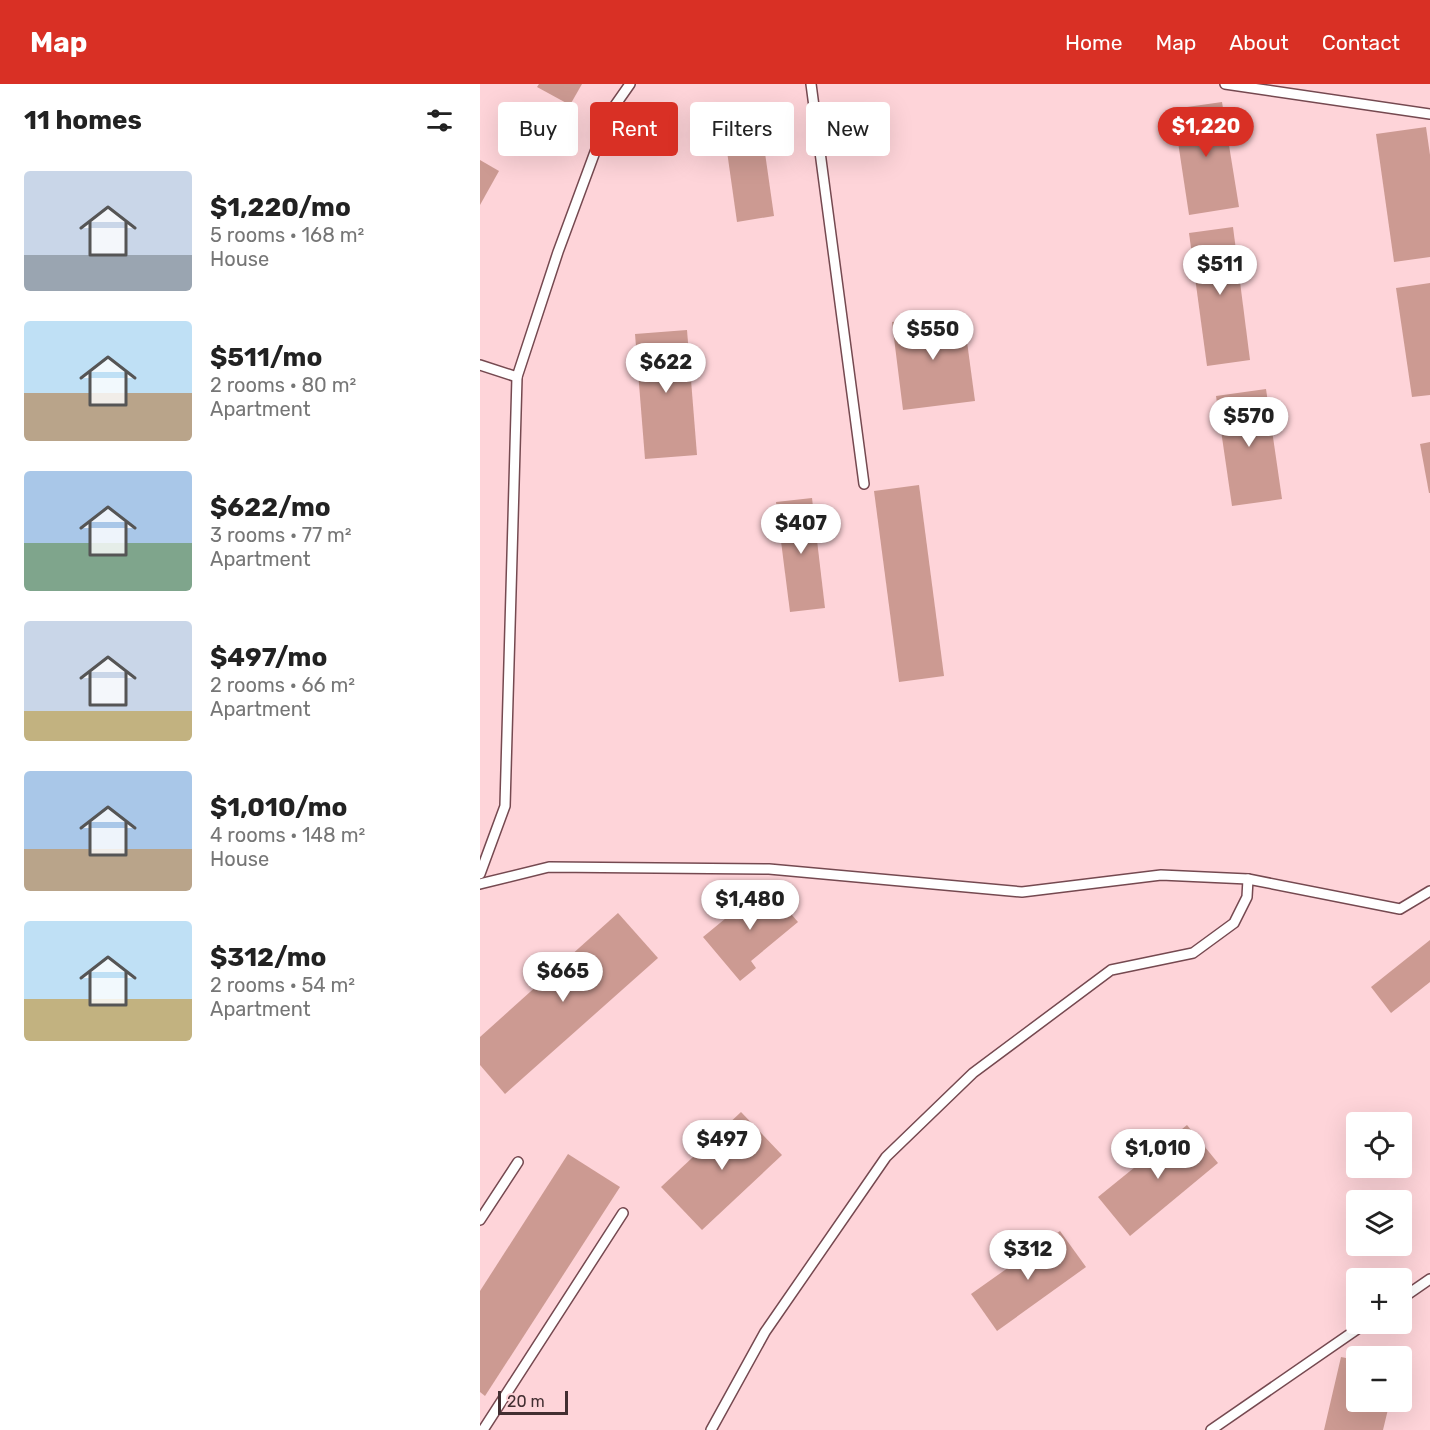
<!DOCTYPE html>
<meta charset="utf-8">
<style>
body{margin:0;font-family:Rubik,sans-serif;background:#f6f6f6;color:#222;height:100vh;display:flex;flex-direction:column;font-size:22px;white-space:nowrap}
*{box-sizing:border-box;margin:0}
p{font-size:20px;color:#767676}
.icon{flex:none;width:33px;height:33px;fill:none;stroke:currentColor;stroke-width:2;stroke-linecap:round;stroke-linejoin:round}
.map{position:relative;flex:1;overflow:hidden}
.panel{display:flex;flex-direction:column;background:#fff;width:480px}
.panel>*{flex:none}
.top-card{position:absolute;left:18px;top:18px;width:570px;height:54px;display:flex;gap:12px}
.tools{position:absolute;left:866px;top:1028px;display:grid;gap:12px}
.tools a{display:grid;place-items:center;width:66px;height:66px;border-radius:6px;background:#fff;box-shadow:0 6px 24px #0002;font-size:30px}
.scale{position:absolute;left:18px;bottom:15px;width:70px;box-sizing:border-box;padding-left:6px;border:3px solid #422e31;border-top:0;font-size:16px;line-height:21px;white-space:nowrap;color:#422e31;-webkit-text-stroke:4px #fed4d9;paint-order:stroke}
.price{position:absolute;translate:-50% -51px;padding:0 14px;border-radius:21px;background:#fff;color:#222;font-size:20px;line-height:39px;filter:drop-shadow(0 2px 3px #0008)}
.price::after{content:'';position:absolute;left:50%;top:36px;width:18px;height:14px;margin-left:-9px;background:inherit;clip-path:polygon(0 0,100% 0,50% 100%)}
.price.current{background:#d93025;color:#fff}
ul{padding:0;list-style:none}
li{display:flex;align-items:center;gap:18px;height:150px;padding:0 24px}
li span{display:grid;place-items:center;flex:none;width:168px;height:120px;border-radius:6px;color:#555}
li>.icon{margin-inline-start:auto}
span .icon{width:72px;height:72px;fill:#fffc;stroke-width:1}
li b{font-size:26px}
h2{display:flex;justify-content:space-between;align-items:center;height:72px;padding:0 24px;font-size:26px}
.pill{padding:0 21px;border-radius:6px;background:#fff;box-shadow:0 6px 24px #0002;font-size:21px;line-height:54px}
.pill.current{background:#d93025;color:#fff}
header{display:flex;align-items:center;gap:36px;box-sizing:border-box;height:84px;padding:0 30px;background:#d93025;color:#fff}
header strong{font-size:28px}
nav{display:flex;gap:33px;margin-inline-start:auto;font-size:21px}
main{display:flex;flex:1;min-height:0}
.map>svg:first-child{display:block}
</style>
<header>
<strong>Map</strong>
<nav><a>Home</a><a>Map</a><a>About</a><a>Contact</a></nav>
</header>
<main>
<section class="panel">
<h2>11 homes<svg class="icon" aria-label="filters" viewBox="0 0 24 24"><path d="M4 7h16M4 17h16"/><circle cx="9" cy="7" r="2"/><circle cx="15" cy="17" r="2"/></svg></h2>
<ul>
<li><span style="background:linear-gradient(#c9d6e8 70%,#9aa5b1 0)"><svg class="icon" aria-label="home" viewBox="0 0 24 24"><path d="M3 11l9-7 9 7M6 9v11h12V9"/></svg></span><div><b>$1,220/mo</b><p>5 rooms · 168 m²</p><p>House</p></div></li>
<li><span style="background:linear-gradient(#bfe0f5 60%,#b9a48a 0)"><svg class="icon" aria-label="home" viewBox="0 0 24 24"><path d="M3 11l9-7 9 7M6 9v11h12V9"/></svg></span><div><b>$511/mo</b><p>2 rooms · 80 m²</p><p>Apartment</p></div></li>
<li><span style="background:linear-gradient(#a9c7e8 60%,#7fa58c 0)"><svg class="icon" aria-label="home" viewBox="0 0 24 24"><path d="M3 11l9-7 9 7M6 9v11h12V9"/></svg></span><div><b>$622/mo</b><p>3 rooms · 77 m²</p><p>Apartment</p></div></li>
<li><span style="background:linear-gradient(#c9d6e8 75%,#c2b280 0)"><svg class="icon" aria-label="home" viewBox="0 0 24 24"><path d="M3 11l9-7 9 7M6 9v11h12V9"/></svg></span><div><b>$497/mo</b><p>2 rooms · 66 m²</p><p>Apartment</p></div></li>
<li><span style="background:linear-gradient(#a9c7e8 65%,#b9a48a 0)"><svg class="icon" aria-label="home" viewBox="0 0 24 24"><path d="M3 11l9-7 9 7M6 9v11h12V9"/></svg></span><div><b>$1,010/mo</b><p>4 rooms · 148 m²</p><p>House</p></div></li>
<li><span style="background:linear-gradient(#bfe0f5 65%,#c2b280 0)"><svg class="icon" aria-label="home" viewBox="0 0 24 24"><path d="M3 11l9-7 9 7M6 9v11h12V9"/></svg></span><div><b>$312/mo</b><p>2 rooms · 54 m²</p><p>Apartment</p></div></li>
</ul>
</section>
<div class="map">
<svg width="950" height="1346" viewBox="0 0 950 1346">
<rect width="100%" height="100%" fill="#fed4d9"/>
<!-- building -->
<g fill="#cc9a92">
<polygon points="59,0 102,0 90,21 57,3"/>
<polygon points="742,18 759,123 709,131 693,25"/>
<polygon points="279,27 294,132 257,138 242,32"/>
<polygon points="946,43 950,71 950,173 914,178 896,50"/>
<polygon points="0,76 19,87 0,121"/>
<polygon points="753,143 770,276 727,282 709,149"/>
<polygon points="950,199 950,311 932,313 916,204"/>
<polygon points="483,228 495,317 423,326 412,238"/>
<polygon points="207,246 217,371 165,375 155,250"/>
<polygon points="786,305 802,415 752,422 736,312"/>
<polygon points="950,358 950,409 949,409 940,360"/>
<polygon points="439,401 464,592 419,598 394,407"/>
<polygon points="332,414 345,524 310,528 296,418"/>
<polygon points="286,801 318,838 271,877 276,884 260,897 223,853"/>
<polygon points="138,829 178,874 25,1010 0,981 0,953"/>
<polygon points="950,856 950,898 911,929 891,903"/>
<polygon points="261,1028 302,1071 222,1146 181,1103"/>
<polygon points="707,1041 738,1079 650,1152 618,1113"/>
<polygon points="88,1070 140,1103 5,1312 0,1308 0,1207"/>
<polygon points="580,1147 606,1183 517,1247 491,1210"/>
<polygon points="861,1273 876,1276 876,1317 910,1317 903,1346 844,1346"/>
</g>
<g fill="none" stroke-linecap="round" stroke-linejoin="round">
<!-- lane casing -->
<g stroke="#754950" stroke-width="12">
<g id="lane">
<polyline points="331,0 384,400"/>
<polyline points="745,0 950,30"/>
<polyline points="0,281 37,293"/>
<polyline points="0,790 25,722 37,293 78,168 129,30 150,0"/>
<polyline points="0,800 69,783 289,785 542,808 681,791 768,795 920,825 950,807"/>
<polyline points="0,1136 38,1078"/>
<polyline points="921,1215 950,1195"/>
<polyline points="3,1346 143,1129"/>
<polyline points="231,1346 285,1248 406,1073 493,989 631,886 713,869 754,839 767,813 768,795"/>
<polyline points="731,1346 886,1239"/>
</g>
</g>
<!-- lane -->
<use href="#lane" stroke="#fff" stroke-width="9"/>
</g>
</svg>
<div class="tools">
<a><svg class="icon" aria-label="locate" viewBox="0 0 24 24"><circle cx="12" cy="12" r="6"/><path d="M12 2v4M12 18v4M2 12h4M18 12h4"/></svg></a>
<a><svg class="icon" aria-label="layers" viewBox="0 0 24 24"><path d="M12 4l9 5-9 5-9-5zM3 14l9 5 9-5"/></svg></a>
<a>+</a>
<a>−</a>
</div>
<div class="scale">20 m</div>
<b class="price current" style="left:726px;top:74px">$1,220</b>
<b class="price" style="left:740px;top:212px">$511</b>
<b class="price" style="left:453px;top:277px">$550</b>
<b class="price" style="left:186px;top:310px">$622</b>
<b class="price" style="left:769px;top:364px">$570</b>
<b class="price" style="left:321px;top:471px">$407</b>
<b class="price" style="left:270px;top:847px">$1,480</b>
<b class="price" style="left:83px;top:919px">$665</b>
<b class="price" style="left:242px;top:1087px">$497</b>
<b class="price" style="left:678px;top:1096px">$1,010</b>
<b class="price" style="left:548px;top:1197px">$312</b>
<div class="top-card">
<a class="pill">Buy</a>
<a class="pill current">Rent</a>
<a class="pill">Filters</a>
<a class="pill">New</a>
</div>
</div>
</main>
